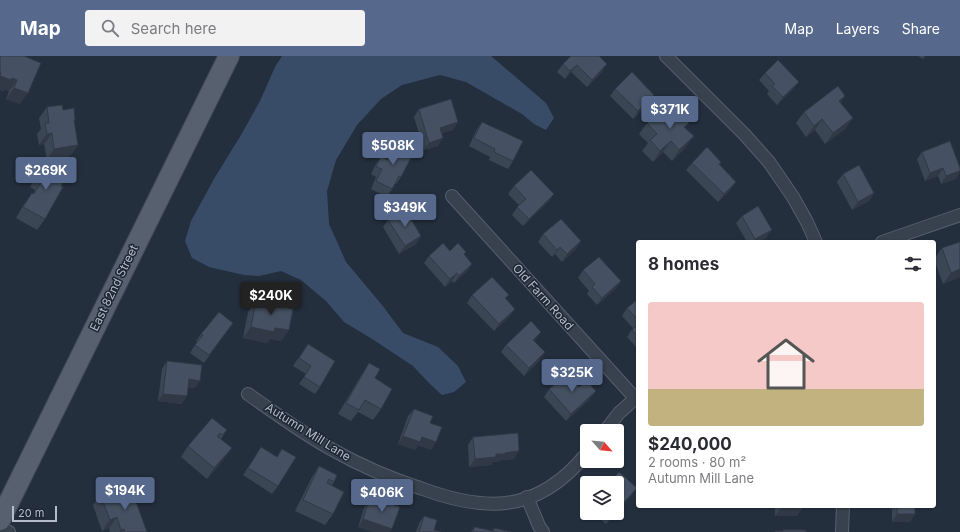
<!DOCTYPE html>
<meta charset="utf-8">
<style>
body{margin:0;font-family:Inter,sans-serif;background:#f2f2f3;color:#2b2b33;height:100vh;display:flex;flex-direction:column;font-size:15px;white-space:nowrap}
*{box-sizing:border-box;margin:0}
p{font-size:13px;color:#7c7c81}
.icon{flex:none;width:22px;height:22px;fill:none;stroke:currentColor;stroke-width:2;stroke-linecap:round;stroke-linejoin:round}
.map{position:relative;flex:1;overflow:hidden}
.details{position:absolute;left:636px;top:184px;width:300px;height:268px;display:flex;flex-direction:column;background:#fff;border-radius:4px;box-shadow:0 1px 3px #0004}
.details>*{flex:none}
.needle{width:26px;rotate:117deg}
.controls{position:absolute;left:580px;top:368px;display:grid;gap:8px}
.controls a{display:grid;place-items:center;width:44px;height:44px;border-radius:4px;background:#fff;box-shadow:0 1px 3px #0004;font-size:20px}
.scale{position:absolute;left:12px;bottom:10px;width:45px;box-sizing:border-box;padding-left:4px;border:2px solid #b4bcc9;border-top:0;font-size:11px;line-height:14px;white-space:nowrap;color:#b4bcc9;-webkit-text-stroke:3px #1d2633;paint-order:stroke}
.price{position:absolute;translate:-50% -34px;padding:0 9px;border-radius:4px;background:#56698c;color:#fff;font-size:13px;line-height:26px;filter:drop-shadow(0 1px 2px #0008)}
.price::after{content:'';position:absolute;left:50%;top:24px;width:12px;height:9px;margin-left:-6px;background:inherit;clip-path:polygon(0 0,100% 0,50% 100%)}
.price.active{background:#222;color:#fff}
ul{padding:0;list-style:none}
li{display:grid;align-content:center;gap:8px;height:212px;padding:0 12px}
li+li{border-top:1px solid #e1e1e2}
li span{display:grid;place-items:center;height:124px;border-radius:4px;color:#555}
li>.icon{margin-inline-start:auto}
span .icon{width:72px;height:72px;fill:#fffc;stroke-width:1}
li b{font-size:17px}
h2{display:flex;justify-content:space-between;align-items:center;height:48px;padding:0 12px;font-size:17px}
header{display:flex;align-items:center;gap:24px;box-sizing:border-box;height:56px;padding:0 20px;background:#56698c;color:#fff}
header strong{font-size:19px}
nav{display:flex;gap:22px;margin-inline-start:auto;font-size:14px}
.search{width:280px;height:36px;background:#f2f2f3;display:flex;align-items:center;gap:10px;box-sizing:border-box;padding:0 14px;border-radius:4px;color:#7c7c81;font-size:15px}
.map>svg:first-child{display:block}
</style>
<header>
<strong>Map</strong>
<div class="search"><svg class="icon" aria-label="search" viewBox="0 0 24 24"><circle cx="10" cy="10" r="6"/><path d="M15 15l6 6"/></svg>Search here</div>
<nav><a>Map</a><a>Layers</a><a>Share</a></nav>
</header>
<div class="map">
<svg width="960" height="476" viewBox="0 0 960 476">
<rect width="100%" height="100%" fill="#242f3e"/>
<!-- water -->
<polygon fill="#394c67" points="282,0 491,0 546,47 554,62 546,74 534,68 522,58 466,26 440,19 402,29 381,43 357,69 336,104 327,135 329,168 346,206 382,249 403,277 438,291 458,310 466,326 454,336 442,339 429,327 413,310 369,281 344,266 326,245 301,224 281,215 259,220 244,219 209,211 192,202 185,185 191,165 214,123 241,79 260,45 275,11"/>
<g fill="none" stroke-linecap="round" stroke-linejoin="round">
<!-- street casing -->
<g stroke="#565f6c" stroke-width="14">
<g id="street">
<polyline points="666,0 745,79 769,106 793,141 807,166 816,186"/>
<polyline points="452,140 635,342"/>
<polyline points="882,186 960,159"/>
<path d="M248,338C275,357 302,377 331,393C361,410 391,423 423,433C450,443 478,450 506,447C540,443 566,423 587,397"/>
<polyline points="605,375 619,357 638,340"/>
<polyline points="527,441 539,470 543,476"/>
<polyline points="0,472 9,476"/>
<polyline points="842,476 843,450"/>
</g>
</g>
<!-- primary casing -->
<g stroke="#414a57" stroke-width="22">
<polyline id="primary" points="0,464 229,0"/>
</g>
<!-- street -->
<use href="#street" stroke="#38414e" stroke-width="12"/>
<!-- primary -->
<use href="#primary" stroke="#56606e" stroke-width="20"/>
</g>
<!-- wall -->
<g fill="#3b4654">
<polygon points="0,0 24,0 20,48 6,43 9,35 5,33 4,35 0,34"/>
<polygon points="571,0 602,16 587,31 571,16 565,23 557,16 563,8"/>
<polygon points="918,0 925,0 923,3"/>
<polygon points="765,17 793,33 777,49 767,38 769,35 759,24"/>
<polygon points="615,33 654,39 649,46 633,63 610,40"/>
<polygon points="840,46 853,62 845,73 825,88 815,74 806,81 796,67 804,56"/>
<polygon points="47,51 74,65 78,89 70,100 47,104 44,88 39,89 37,78 41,73 39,62"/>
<polygon points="419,53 453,74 442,77 438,90 424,94 414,61"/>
<polygon points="675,61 689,67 685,71 686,91 672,105 663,96 653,106 642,95 648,87 639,78 647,67"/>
<polygon points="482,66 513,105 508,113 489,104 490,101 469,90 477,73"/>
<polygon points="395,88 401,121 396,128 395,128 392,133 387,141 371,133 376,121 371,118 376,108 381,100 386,103 389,96"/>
<polygon points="922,96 956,123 941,128 938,120 925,125 917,103"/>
<polygon points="46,105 57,120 45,163 37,174 16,162 24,148 32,137 33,138 35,134 30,131 39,116"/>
<polygon points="692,107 720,108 731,133 718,146 686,114"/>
<polygon points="843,118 874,137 869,145 852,154 837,126"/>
<polygon points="514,130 554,138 549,145 523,170 512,159 519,149 508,138"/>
<polygon points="742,160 766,182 759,186 747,186 736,167"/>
<polygon points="388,164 421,180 416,188 399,198 383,171"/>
<polygon points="543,178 576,193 562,206 555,198 552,201 538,186"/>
<polygon points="942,192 960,221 943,228 934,203"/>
<polygon points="450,195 464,199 472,208 467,215 454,227 452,225 445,231 424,207 429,200"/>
<polygon points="583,214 621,225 615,233 597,249 587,238 589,235 578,222"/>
<polygon points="259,239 270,248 289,274 281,285 270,283 267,287 243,282 248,256 251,252 251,250"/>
<polygon points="472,239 506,243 515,253 510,260 494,275 467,247"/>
<polygon points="638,243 638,290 636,291 627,281 633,272 622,260 627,252"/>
<polygon points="233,267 204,307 190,297 197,286 196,285 201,278"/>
<polygon points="541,276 534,285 540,304 524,320 501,296 506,289"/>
<polygon points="308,288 320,331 315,338 299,328 306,318 293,310"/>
<polygon points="167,305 195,332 188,331 182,348 158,345 162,313"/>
<polygon points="369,307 375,322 381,353 373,364 358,356 351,365 338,358 362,318"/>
<polygon points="579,331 590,343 566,365 544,341 549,333"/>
<polygon points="414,353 430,367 431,394 418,389 415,394 398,388 408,360"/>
<polygon points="227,374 221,383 224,403 207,423 181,401 188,390"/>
<polygon points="473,381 514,403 501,404 500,405 493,406 491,409 469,411 468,389"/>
<polygon points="261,391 277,401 282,393 278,430 272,438 243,419"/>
<polygon points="319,410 334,426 332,429 333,458 325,469 295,455 312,421"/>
<polygon points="100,438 105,442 147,476 110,476 109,472 102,475 93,449"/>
<polygon points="369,444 378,447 380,444 390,476 373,476 358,471 364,452"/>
<polygon points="775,450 802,450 797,460 775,460"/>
<polygon points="889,450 918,450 916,452 915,452 910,466 892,466 892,453 889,453"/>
<polygon points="594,457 616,457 606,468"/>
<polygon points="424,460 434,474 441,476 416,476 419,467"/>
<polygon points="474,471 492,475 494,472 511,476 471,476"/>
</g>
<!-- shaded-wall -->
<g fill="#303945">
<polygon points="607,8 602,16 587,31 592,24"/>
<polygon points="577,9 565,23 570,15"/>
<polygon points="0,20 12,22 17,24 9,35 5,33 4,35 0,34"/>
<polygon points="799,26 793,33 777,49 783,41"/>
<polygon points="14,32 28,37 20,48 6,43"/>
<polygon points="654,39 649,46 633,63 638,55"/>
<polygon points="845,40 838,51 839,45"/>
<polygon points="853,62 845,73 825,88 833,77"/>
<polygon points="822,63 815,74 806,81 814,70"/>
<polygon points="458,66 453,74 435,80 440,72"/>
<polygon points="52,77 44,88 39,89 47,78"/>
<polygon points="694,80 686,91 672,105 679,94"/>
<polygon points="443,82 438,90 424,94 429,87"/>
<polygon points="671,85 663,96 653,106 660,95"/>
<polygon points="78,89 70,100 47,104 54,93"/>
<polygon points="943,112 938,120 925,125 930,117"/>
<polygon points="960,115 960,116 956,123 941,128 946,120"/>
<polygon points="736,126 731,133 718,146 724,138"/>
<polygon points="874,137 869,145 852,154 858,146"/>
<polygon points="554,138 549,145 523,170 529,163"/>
<polygon points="772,174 766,182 759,186 754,186 755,183"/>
<polygon points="421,180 416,188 399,198 405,190"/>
<polygon points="581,185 576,193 562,206 567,198"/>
<polygon points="560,191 555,198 552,201 557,194"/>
<polygon points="472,208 467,215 454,227 459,220"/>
<polygon points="960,213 960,221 943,228 951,217"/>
<polygon points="457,217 452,225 445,231 450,223"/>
<polygon points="621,225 615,233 597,249 602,242"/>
<polygon points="515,253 510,260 494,275 499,268"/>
<polygon points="251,271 275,272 289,274 281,285 270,283 267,287 243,282"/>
<polygon points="541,276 536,283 528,291 533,284"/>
<polygon points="545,296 540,304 524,320 529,312"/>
<polygon points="189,323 200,325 195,332 184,331"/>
<polygon points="596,335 590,343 566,365 571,358"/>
<polygon points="163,338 187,340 182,348 158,345"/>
<polygon points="403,380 422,381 436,386 431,394 418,389 415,394 398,388"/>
<polygon points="232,392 224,403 207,423 214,412"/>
<polygon points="519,395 514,403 501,404 500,405 493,406 491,409 469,411 475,403 505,397"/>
<polygon points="637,432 632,439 617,456 617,454"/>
<polygon points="891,450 894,450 892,453 889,453"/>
<polygon points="781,452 802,453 797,460 775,460"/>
<polygon points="615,457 616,457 606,468 612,460"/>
<polygon points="897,458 915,458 910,466 892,466"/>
<polygon points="117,461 109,472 102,475 110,464"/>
<polygon points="363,463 392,473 390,476 373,476 358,471"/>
<polygon points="124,473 122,476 119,476 121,474"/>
</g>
<!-- building -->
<g fill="#455162" stroke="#303945">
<polygon points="0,0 24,0 41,7 28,37 14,32 17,24 12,22 11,24 0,20 1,17 0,17"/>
<polygon points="571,0 599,0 607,8 592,24 577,9 570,15 563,8"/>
<polygon points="778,4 799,26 783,41 772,30 775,28 765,17"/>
<polygon points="632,16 654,39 638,55 615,33"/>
<polygon points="838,30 845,40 839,45 853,62 833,77 822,63 814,70 804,56"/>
<polygon points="451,43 458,66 440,72 443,82 429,87 419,53"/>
<polygon points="62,49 63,54 74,52 75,64 74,64 78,89 54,93 52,77 47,78 45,67 49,67 47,51"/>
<polygon points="665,50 675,61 680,57 689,67 684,71 694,80 679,94 671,85 660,95 650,84 657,78 647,67"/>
<polygon points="482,66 523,85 513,105 494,96 495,93 474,82"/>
<polygon points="950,85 960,112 960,115 946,120 943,112 930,117 922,96"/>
<polygon points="395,88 413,98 401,121 399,120 392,133 376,125 382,113 376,111 381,100 387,104"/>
<polygon points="707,91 721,106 719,108 736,126 724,138 692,107"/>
<polygon points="46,105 61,113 57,120 65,124 61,130 63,131 45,163 23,151 32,137 34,138 43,123 38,120"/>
<polygon points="859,109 874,137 858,146 843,118"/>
<polygon points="531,114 554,138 529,163 517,151 526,143 514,130"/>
<polygon points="758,150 772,174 755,183 742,160"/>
<polygon points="405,153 421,180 405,190 388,164"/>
<polygon points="561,163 581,185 567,198 560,191 557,194 543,178"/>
<polygon points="960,186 960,213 951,217 942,192"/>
<polygon points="443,187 450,195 458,187 466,196 464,198 472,208 459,220 457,217 450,223 429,200"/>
<polygon points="599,201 621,225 602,242 592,231 595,228 583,214"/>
<polygon points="492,221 509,239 505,242 515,253 499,268 472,239"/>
<polygon points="259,239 271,242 270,248 293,253 289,274 275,272 274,276 251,271 256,245 258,246"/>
<polygon points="638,243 638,264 627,252"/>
<polygon points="219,256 233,267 209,299 195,289 203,279 201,278"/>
<polygon points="531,265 541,276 533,284 545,296 529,312 506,289"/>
<polygon points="638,268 638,280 632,274"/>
<polygon points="308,288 335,305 320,331 304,321 311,310 299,302"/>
<polygon points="167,305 202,309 200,325 189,323 187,340 163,338"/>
<polygon points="369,307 380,313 375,322 392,333 381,353 365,344 359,354 346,347"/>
<polygon points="567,318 579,331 587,325 596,335 571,358 549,333"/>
<polygon points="414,353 433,360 430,367 442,371 436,386 422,381 420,386 403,380"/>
<polygon points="212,362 227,374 222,379 220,377 217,380 232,392 214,412 188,390"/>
<polygon points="518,377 519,395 505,397 505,398 496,398 496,401 475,403 473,381"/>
<polygon points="261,391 277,401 282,393 296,401 278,430 248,412"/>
<polygon points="319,410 337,419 334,426 329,423 327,427 344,436 333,458 303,444"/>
<polygon points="619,416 637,432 617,454 617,427 609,427"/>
<polygon points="131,432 147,476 125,476 124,473 121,474 117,461 110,464 100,438 103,437 105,442"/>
<polygon points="369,444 379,447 380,444 400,451 392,473 363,463"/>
<polygon points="781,450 802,450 802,453 781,452"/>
<rect x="897" y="450" width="18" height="8"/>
<polygon points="608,457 615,457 612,460"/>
<polygon points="424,460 437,464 434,474 441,476 419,476"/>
<polygon points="474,471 494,475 494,472 511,476 473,476"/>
<polygon points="783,474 806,474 806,476 775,476 775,475 783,475"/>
</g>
<g text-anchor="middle" stroke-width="3" stroke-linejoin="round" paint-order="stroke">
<!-- street labels -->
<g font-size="12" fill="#b4bcc9" stroke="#1d2633">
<text transform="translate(114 232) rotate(-64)" y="4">East 82nd Street</text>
<text transform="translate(543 241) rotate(48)" y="4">Old Farm Road</text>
<text transform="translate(308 376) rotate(32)" y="4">Autumn Mill Lane</text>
</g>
</g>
</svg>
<div class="controls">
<a><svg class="needle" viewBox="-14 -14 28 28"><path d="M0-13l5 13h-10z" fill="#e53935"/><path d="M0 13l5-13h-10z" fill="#7c7c81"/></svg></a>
<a><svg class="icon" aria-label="layers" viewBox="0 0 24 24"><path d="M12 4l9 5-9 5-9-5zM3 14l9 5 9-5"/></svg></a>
</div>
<div class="scale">20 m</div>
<b class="price" style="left:670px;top:74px">$371K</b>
<b class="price" style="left:393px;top:110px">$508K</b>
<b class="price" style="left:46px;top:135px">$269K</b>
<b class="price" style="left:405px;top:172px">$349K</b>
<b class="price active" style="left:271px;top:260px">$240K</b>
<b class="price" style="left:572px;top:337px">$325K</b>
<b class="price" style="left:125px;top:455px">$194K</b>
<b class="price" style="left:382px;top:457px">$406K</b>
<section class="details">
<h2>8 homes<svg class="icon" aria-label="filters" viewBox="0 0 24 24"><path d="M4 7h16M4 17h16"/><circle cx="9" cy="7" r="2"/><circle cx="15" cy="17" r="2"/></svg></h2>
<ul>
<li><span style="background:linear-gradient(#f6c9c9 70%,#c2b280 0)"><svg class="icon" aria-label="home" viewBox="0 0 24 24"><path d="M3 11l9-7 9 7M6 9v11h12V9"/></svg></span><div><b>$240,000</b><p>2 rooms · 80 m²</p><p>Autumn Mill Lane</p></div></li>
</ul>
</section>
</div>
